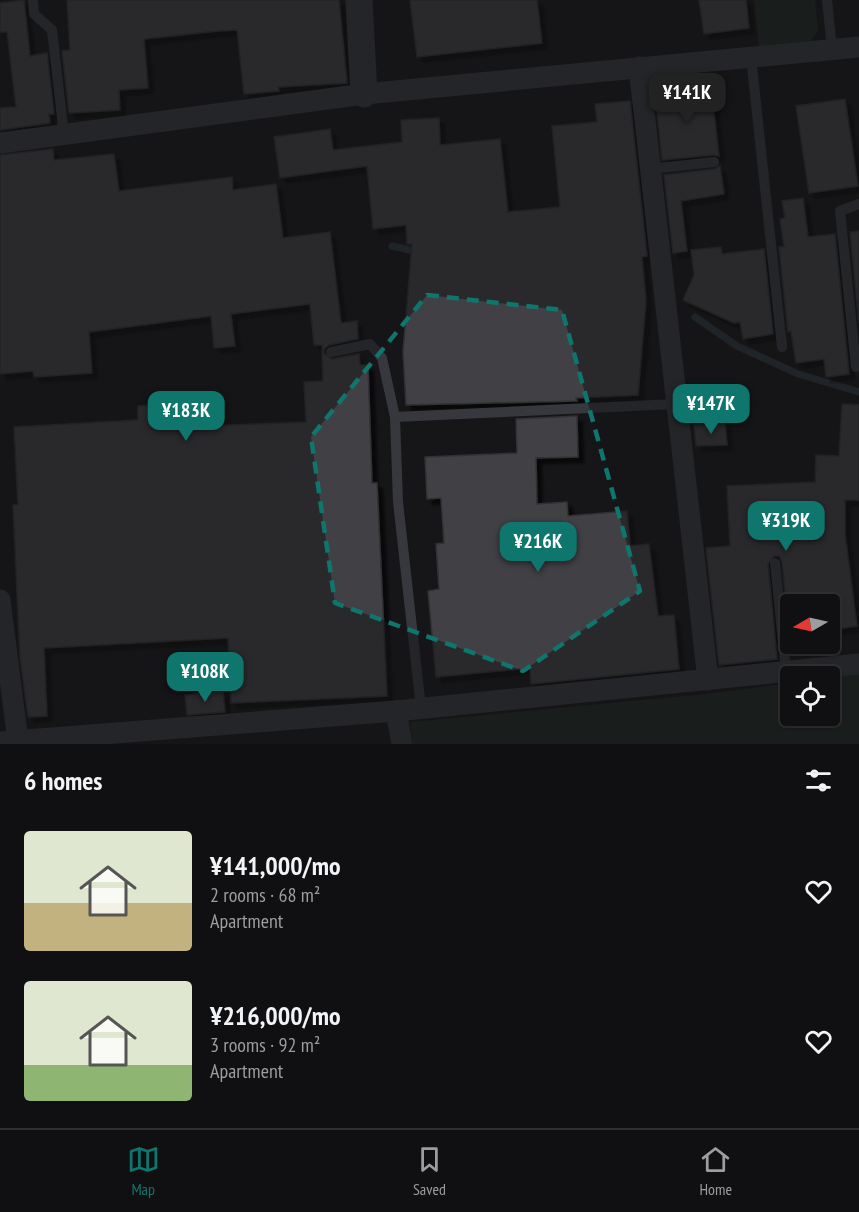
<!DOCTYPE html>
<meta charset="utf-8">
<style>
body{margin:0;font-family:"PT Sans Narrow",sans-serif;background:#19191b;color:#f1f3f6;height:100vh;display:flex;flex-direction:column;font-size:22px;white-space:nowrap}
*{box-sizing:border-box;margin:0}
p{font-size:20px;color:#9c9d9f}
.icon{flex:none;width:33px;height:33px;fill:none;stroke:currentColor;stroke-width:2;stroke-linecap:round;stroke-linejoin:round}
.map{position:relative;height:744px;overflow:hidden}
.details{display:flex;flex-direction:column;background:#101012;flex:1}
.details>*{flex:none}
.needle{width:39px;rotate:261deg}
.buttons{position:absolute;left:780px;top:594px;display:grid;gap:12px}
.buttons a{display:grid;place-items:center;width:60px;height:60px;border-radius:6px;background:#101012;box-shadow:0 2px 4px #0004,0 0 0 2px #303032;font-size:30px}
.price{position:absolute;translate:-50% -51px;padding:0 14px;border-radius:12px;background:#0f766e;color:#fff;font-size:20px;line-height:39px;filter:drop-shadow(0 2px 3px #0008)}
.price::after{content:'';position:absolute;left:50%;top:36px;width:18px;height:14px;margin-left:-9px;background:inherit;clip-path:polygon(0 0,100% 0,50% 100%)}
.price.active{background:#222;color:#fff}
ul{padding:0;list-style:none}
li{display:flex;align-items:center;gap:18px;height:150px;padding:0 24px}
li span{display:grid;place-items:center;flex:none;width:168px;height:120px;border-radius:6px;color:#555}
li>.icon{margin-inline-start:auto}
span .icon{width:72px;height:72px;fill:#fffc;stroke-width:1}
li b{font-size:26px}
h2{display:flex;justify-content:space-between;align-items:center;height:72px;padding:0 24px;font-size:26px}
.menu{display:flex;justify-content:space-around;align-items:center;height:84px;border-top:2px solid #303032;background:#101012;font-size:16px;color:#9c9d9f}
.menu a{display:grid;justify-items:center;gap:3px}
.menu .active{color:#0f766e}
.map>svg:first-child{display:block}
</style>
<div class="map">
<svg width="859" height="744" viewBox="0 0 859 744">
<defs>
<filter id="shadow"><feDropShadow dx="5.5" dy="5.5" stdDeviation="1.5" flood-color="#0009"/></filter>
</defs>
<rect width="100%" height="100%" fill="#161618"/>
<!-- green -->
<g fill="#1e261f">
<polygon points="754,0 815,0 818,31 808,44 759,48"/>
<polygon points="859,674 859,744 413,744 410,722 706,694 790,683 790,716 830,716 830,678"/>
</g>
<g fill="none" stroke-linecap="round" stroke-linejoin="round">
<!-- stream -->
<g stroke="#2c353c" stroke-width="7">
<polyline points="392,246 418,252"/>
<polyline points="695,317 737,346 798,374 859,392"/>
</g>
</g>
<!-- building -->
<g fill="#404145" stroke="#303034" stroke-width="1.5" filter="url(#shadow)">
<polygon points="24,0 30,56 47,53 54,114 49,114 50,123 0,130 0,108 16,107 7,32 0,32 0,3"/>
<polygon points="67,0 339,0 347,83 278,87 279,91 244,94 237,30 218,31 144,39 148,88 119,90 120,110 69,113 62,51 70,50"/>
<polygon points="410,0 537,0 542,43 417,57"/>
<polygon points="699,0 746,0 749,28 704,34"/>
<polygon points="711,87 719,156 713,155 662,160 655,93"/>
<polygon points="845,99 858,186 809,193 796,106"/>
<polygon points="630,101 647,256 642,257 646,301 638,395 576,398 577,401 406,405 403,352 412,244 407,244 406,225 373,229 367,166 280,178 274,137 330,129 333,150 402,142 401,120 439,118 440,145 500,139 508,212 560,207 552,126 597,122 595,104"/>
<polygon points="53,149 54,160 114,154 119,191 232,177 233,190 276,184 283,238 330,232 341,323 357,321 358,339 329,345 324,349 324,354 332,359 359,354 360,365 368,365 372,483 377,483 387,696 231,703 228,638 44,648 47,716 28,717 20,658 13,505 18,505 14,427 138,420 138,406 204,402 206,426 306,422 304,382 323,381 322,345 314,345 310,304 231,314 235,346 214,348 211,316 89,332 92,373 34,377 33,371 0,374 0,155"/>
<polygon points="720,166 724,194 681,201 687,251 673,253 664,175 715,169"/>
<polygon points="803,198 808,237 835,234 849,374 826,377 824,359 796,363 791,331 788,332 779,247 784,247 780,219 785,218 782,201"/>
<polygon points="859,231 859,323 850,232"/>
<polygon points="721,247 722,254 764,249 773,334 743,339 740,322 734,323 683,300 694,275 691,250"/>
<polygon points="842,404 859,405 859,500 845,500 845,534 857,626 830,630 830,604 790,604 790,642 782,562 779,556 774,556 768,564 777,659 719,665 706,548 730,546 727,486 815,482 816,455 839,456"/>
<polygon points="577,416 578,457 536,458 537,504 567,502 568,516 627,511 630,546 649,544 658,616 674,615 679,669 531,684 530,668 436,677 428,591 439,589 436,544 444,543 441,498 427,499 425,457 517,453 516,419"/>
<polygon points="725,423 727,445 696,446 694,425"/>
<polygon points="223,691 225,712 187,715 185,695"/>
</g>
<g fill="none" stroke-linecap="round" stroke-linejoin="round">
<!-- service -->
<g stroke="#37383d" stroke-width="10">
<polyline points="33,0 34,14 52,30 64,136"/>
<polyline points="827,0 832,49"/>
<polyline points="751,57 782,347"/>
<polyline points="650,169 714,162"/>
<polyline points="331,352 370,344 382,358 395,417"/>
<polyline points="856,367 840,211 859,204"/>
<polyline points="775,563 786,672"/>
<polyline points="421,708 398,502 395,417 676,404"/>
</g>
<!-- minor -->
<g stroke="#37383d" stroke-width="21">
<polyline points="639,67 708,680"/>
<polyline points="0,143 364,94 859,47"/>
<polyline points="0,600 18,741"/>
<polyline points="396,711 402,744"/>
<polyline points="0,742 396,711 859,664"/>
</g>
<!-- tertiary -->
<polyline stroke="#37383d" stroke-width="27" points="359,0 364,94"/>
</g>
<!-- marked area -->
<path d="M0 0H859V744H0ZM427,295L562,310L640,591L523,671L335,603L311,437Z" fill="#161618" fill-opacity=".55" fill-rule="evenodd"/>
<path fill="none" stroke="#0f766e" stroke-width="4.5" stroke-dasharray="12 8" stroke-linejoin="round" d="M427,295L562,310L640,591L523,671L335,603L311,437Z"/>
</svg>
<div class="buttons">
<a><svg class="needle" viewBox="-14 -14 28 28"><path d="M0-13l5 13h-10z" fill="#e53935"/><path d="M0 13l5-13h-10z" fill="#9c9d9f"/></svg></a>
<a><svg class="icon" aria-label="locate" viewBox="0 0 24 24"><circle cx="12" cy="12" r="6"/><path d="M12 2v4M12 18v4M2 12h4M18 12h4"/></svg></a>
</div>
<b class="price active" style="left:687px;top:124px">¥141K</b>
<b class="price" style="left:711px;top:435px">¥147K</b>
<b class="price" style="left:186px;top:442px">¥183K</b>
<b class="price" style="left:786px;top:552px">¥319K</b>
<b class="price" style="left:538px;top:573px">¥216K</b>
<b class="price" style="left:205px;top:703px">¥108K</b>
</div>
<section class="details">
<h2>6 homes<svg class="icon" aria-label="filters" viewBox="0 0 24 24"><path d="M4 7h16M4 17h16"/><circle cx="9" cy="7" r="2"/><circle cx="15" cy="17" r="2"/></svg></h2>
<ul>
<li><span style="background:linear-gradient(#dfe7d0 60%,#c2b280 0)"><svg class="icon" aria-label="home" viewBox="0 0 24 24"><path d="M3 11l9-7 9 7M6 9v11h12V9"/></svg></span><div><b>¥141,000/mo</b><p>2 rooms · 68 m²</p><p>Apartment</p></div><svg class="icon" aria-label="heart" viewBox="0 0 24 24"><path d="M12 20l-8-8c-3-5 5-10 8-4 3-6 11-1 8 4z"/></svg></li>
<li><span style="background:linear-gradient(#dfe7d0 70%,#8fb573 0)"><svg class="icon" aria-label="home" viewBox="0 0 24 24"><path d="M3 11l9-7 9 7M6 9v11h12V9"/></svg></span><div><b>¥216,000/mo</b><p>3 rooms · 92 m²</p><p>Apartment</p></div><svg class="icon" aria-label="heart" viewBox="0 0 24 24"><path d="M12 20l-8-8c-3-5 5-10 8-4 3-6 11-1 8 4z"/></svg></li>
</ul>
</section>
<nav class="menu">
<a class="active"><svg class="icon" aria-label="map" viewBox="0 0 24 24"><path d="M3 6l6-2 6 2 6-2v14l-6 2-6-2-6 2zM9 4v14M15 6v14"/></svg>Map</a>
<a><svg class="icon" aria-label="saved" viewBox="0 0 24 24"><path d="M7 4h10v16l-5-4-5 4z"/></svg>Saved</a>
<a><svg class="icon" aria-label="home" viewBox="0 0 24 24"><path d="M3 11l9-7 9 7M6 9v11h12V9"/></svg>Home</a>
</nav>
